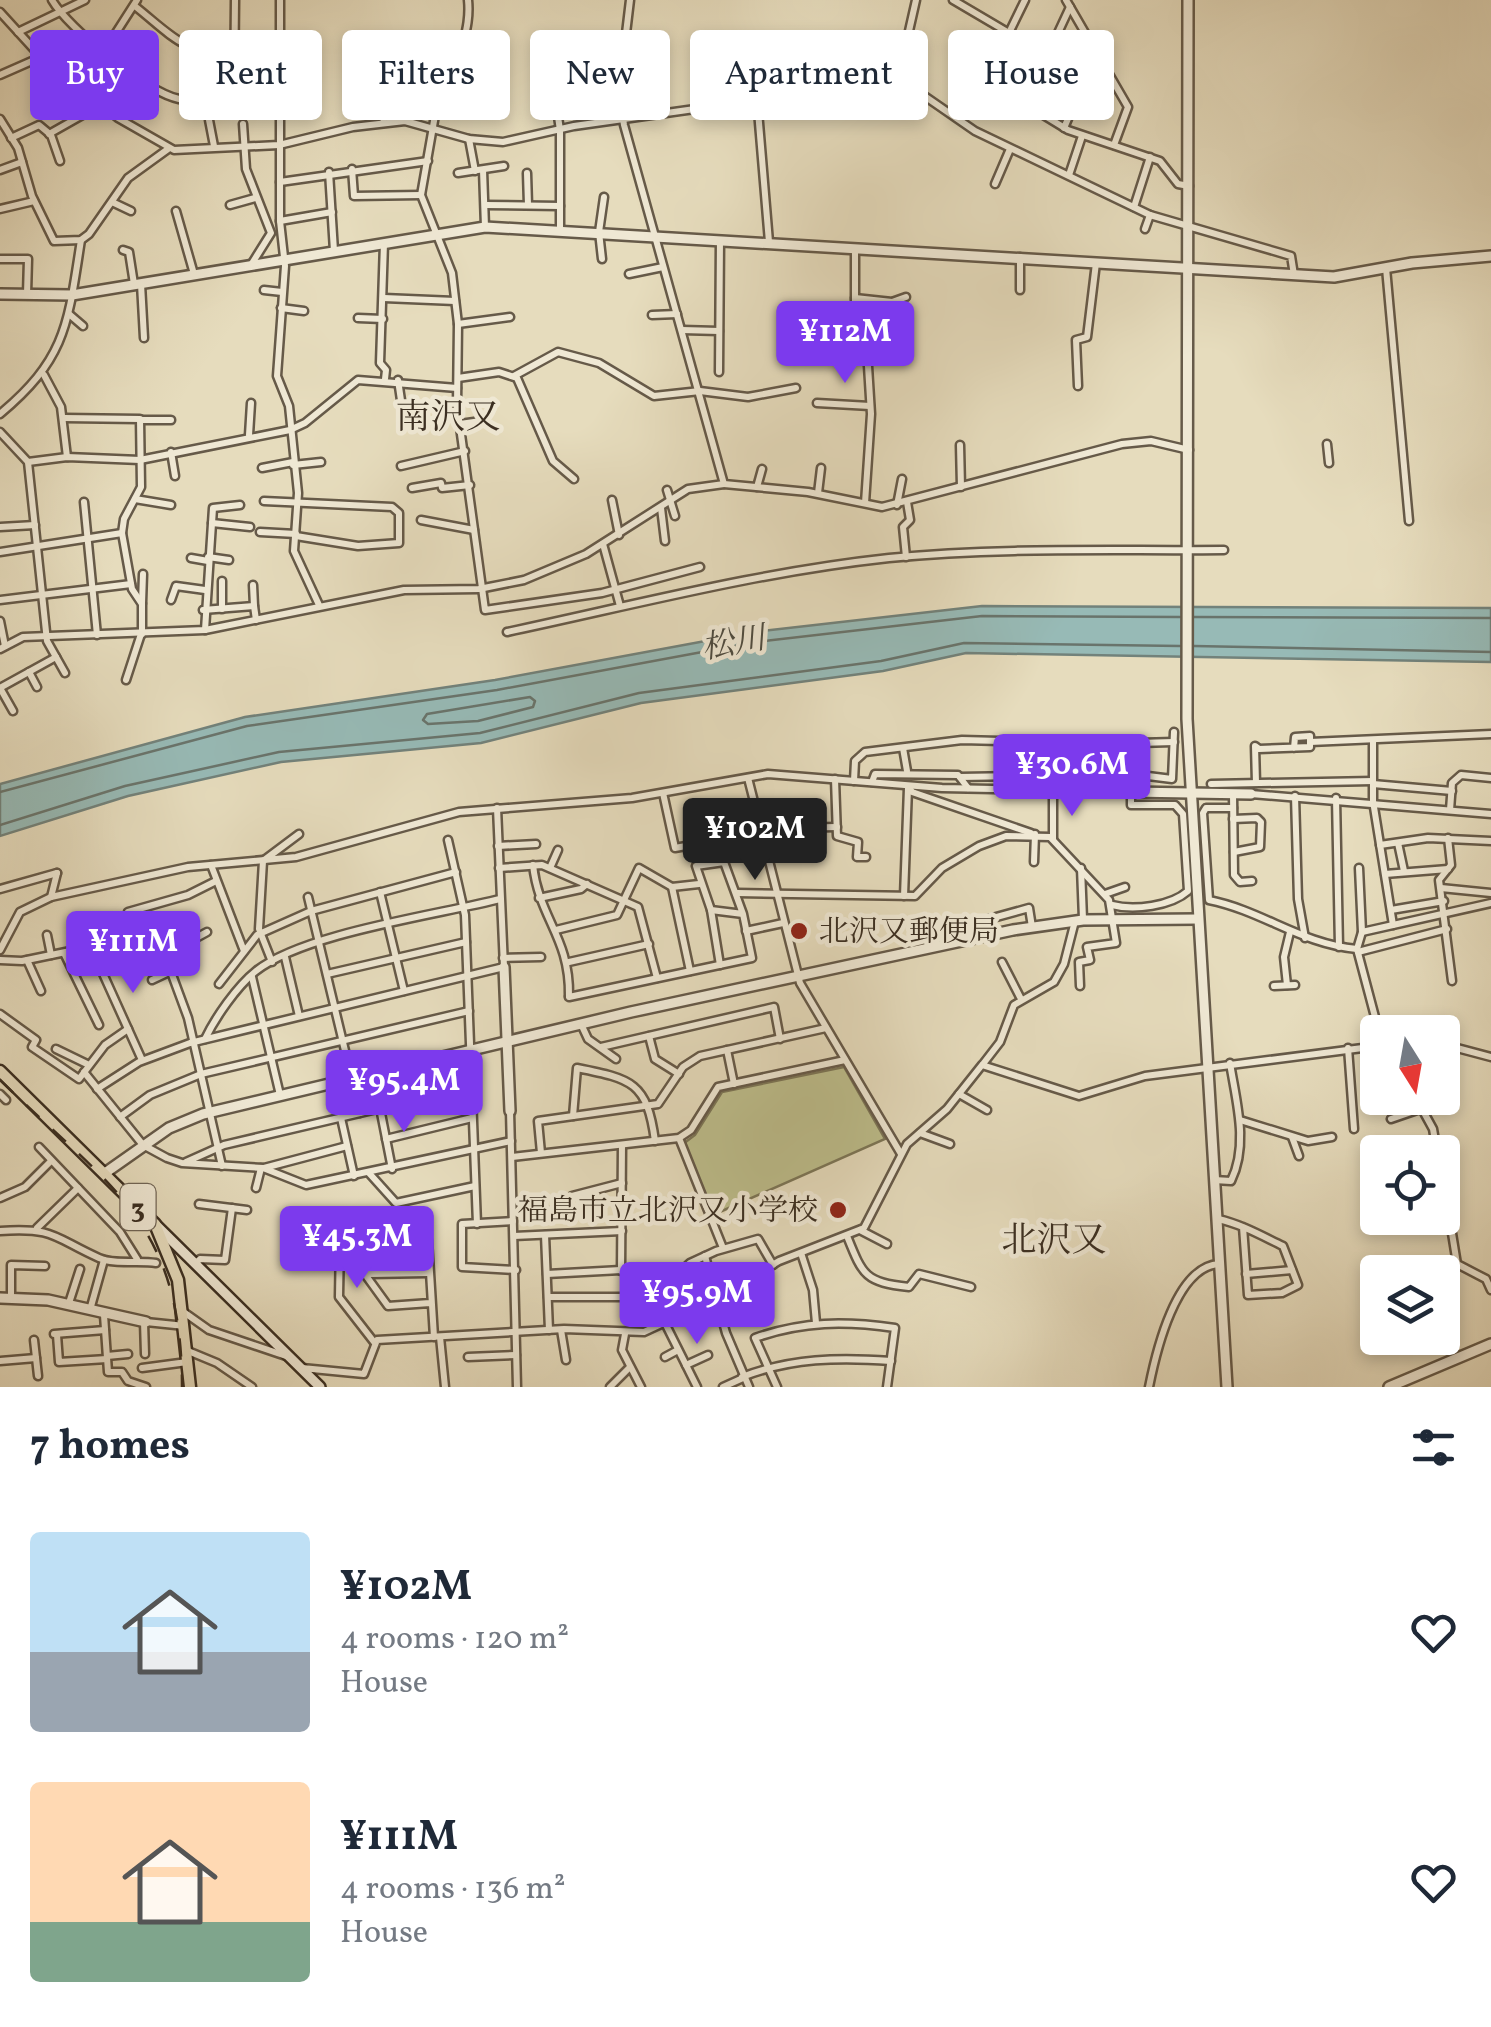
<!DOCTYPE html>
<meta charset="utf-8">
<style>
body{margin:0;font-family:Vollkorn,"Noto Serif JP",serif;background:#f6f6f7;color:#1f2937;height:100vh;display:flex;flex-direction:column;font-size:38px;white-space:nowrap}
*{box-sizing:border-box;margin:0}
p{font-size:32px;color:#747a83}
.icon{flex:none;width:55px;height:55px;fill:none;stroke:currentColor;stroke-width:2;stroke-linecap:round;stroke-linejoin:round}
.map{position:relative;height:1387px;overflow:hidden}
.drawer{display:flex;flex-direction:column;background:#fff;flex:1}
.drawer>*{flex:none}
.top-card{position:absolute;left:30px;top:30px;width:1432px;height:90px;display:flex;gap:20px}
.needle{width:65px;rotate:169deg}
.buttons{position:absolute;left:1360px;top:1015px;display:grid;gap:20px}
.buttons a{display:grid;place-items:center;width:100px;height:100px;border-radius:10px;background:#fff;box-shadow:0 5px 15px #0003;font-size:50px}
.price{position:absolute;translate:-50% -85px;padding:0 22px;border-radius:10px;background:#7c3aed;color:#fff;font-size:32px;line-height:65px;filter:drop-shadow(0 2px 5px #0008)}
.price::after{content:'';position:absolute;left:50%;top:60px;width:30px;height:22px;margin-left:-15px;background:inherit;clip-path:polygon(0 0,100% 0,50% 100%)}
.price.current{background:#222;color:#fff}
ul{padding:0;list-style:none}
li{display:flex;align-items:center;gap:30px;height:250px;padding:0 30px}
li span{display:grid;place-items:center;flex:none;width:280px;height:200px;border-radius:10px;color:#555}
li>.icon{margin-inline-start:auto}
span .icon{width:120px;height:120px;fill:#fffc;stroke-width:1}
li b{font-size:42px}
h2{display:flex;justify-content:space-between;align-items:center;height:120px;padding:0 30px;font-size:42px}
.pill{padding:0 35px;border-radius:10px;background:#fff;box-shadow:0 5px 15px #0003;font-size:35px;line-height:90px}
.pill.current{background:#7c3aed;color:#fff}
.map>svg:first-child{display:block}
</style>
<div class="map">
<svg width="1491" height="1387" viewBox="0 0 1491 1387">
<rect width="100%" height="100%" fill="#e6dcbd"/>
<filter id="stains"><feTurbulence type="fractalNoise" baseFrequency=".002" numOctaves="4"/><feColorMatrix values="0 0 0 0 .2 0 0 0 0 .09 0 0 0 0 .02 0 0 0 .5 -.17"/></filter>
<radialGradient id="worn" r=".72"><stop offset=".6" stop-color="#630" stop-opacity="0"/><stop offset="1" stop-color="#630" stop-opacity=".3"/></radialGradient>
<!-- green -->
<polygon fill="#bdbe8c" stroke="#7c7657" stroke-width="2.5" points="844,1067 885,1139 713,1215 683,1144 695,1135 722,1092"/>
<!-- water -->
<polygon fill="#97bab6" stroke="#72827b" stroke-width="2.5" points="982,606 1491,608 1491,662 966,653 883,671 641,703 481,743 281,762 128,796 0,836 0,784 245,717 495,680 754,632"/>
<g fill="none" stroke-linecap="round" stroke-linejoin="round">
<!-- shore -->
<g stroke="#69746c" stroke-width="2.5">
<polyline points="1194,617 1491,618"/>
<polyline points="1194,646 1491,652"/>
<polygon points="530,697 535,701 533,707 478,721 428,724 423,720 427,714"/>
<polyline points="0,792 247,726 497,690 756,642 982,616 1180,617"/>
<polyline points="0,825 125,786 279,752 480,733 639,693 881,661 964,643 1180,646"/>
</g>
<!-- minor casing -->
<g stroke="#665a49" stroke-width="11">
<g id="minor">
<path d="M52,0C68,28 147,93 179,99C209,105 249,93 280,90"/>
<polyline points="280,0 280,221 285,266 277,376 289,406 298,493 294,551 319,605"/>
<path d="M468,0C471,28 459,48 458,77L441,81L421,195L452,273L458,324L457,405L485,610L602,593L700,567"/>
<polyline points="630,0 619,92 624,125 724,484 808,492 882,507 1122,444 1151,441 1189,450"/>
<polyline points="953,0 1009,33"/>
<polyline points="1025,0 986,80 1068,130 1160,161 1178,184 1189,186"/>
<polyline points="1066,0 1128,107 1114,145"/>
<path d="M136,7C171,35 187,57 234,52"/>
<polyline points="0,12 41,57 118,118 174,150 279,145 353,127 405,121 469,139 503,142 574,126 886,82 923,95 975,131 1150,215 1291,256 1294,275"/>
<polyline points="18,32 85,0"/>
<polyline points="105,50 137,0"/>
<polyline points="550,64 560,130 560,230"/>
<polyline points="0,75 41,57"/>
<polyline points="897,84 916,0"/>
<polyline points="377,86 384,122"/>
<polyline points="234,95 235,0"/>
<polyline points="757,99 769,242"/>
<polyline points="1025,104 1070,7"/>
<polyline points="364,105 380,103"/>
<polyline points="106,107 137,76"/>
<polyline points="0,119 18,148 32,196 54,241 81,240 89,234 128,178 168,149"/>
<polyline points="209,120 214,146"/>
<polyline points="243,124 246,169 271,233 251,265"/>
<polyline points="1064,128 1096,53"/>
<polyline points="49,134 102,104"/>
<polyline points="11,138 39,125 51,135 60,161"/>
<polyline points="469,139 475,171"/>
<polyline points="352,169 354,196 421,195"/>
<polyline points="0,170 22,162"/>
<polyline points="483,170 485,227"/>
<polyline points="329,172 334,251"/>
<polyline points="458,173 504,166"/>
<polyline points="527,173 528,205"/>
<polyline points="1069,175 1082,136"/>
<polyline points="280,182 428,161"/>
<polyline points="995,184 1010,149"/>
<polyline points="112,202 131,211"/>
<polyline points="230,205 255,198"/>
<polyline points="485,205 560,206"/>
<polyline points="1134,207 1150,157"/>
<polyline points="0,209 34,201"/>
<polyline points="176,211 194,274"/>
<polyline points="280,221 332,212"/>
<polyline points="1145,229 1150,215"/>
<polyline points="384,243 380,363 386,370 385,379"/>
<polyline points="855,248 855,314 868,366 871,414 865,503"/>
<polyline points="123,250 129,252 134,284"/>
<polyline points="0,259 28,259 27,294"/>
<polyline points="602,259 599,232 604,197"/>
<polyline points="1386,268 1409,521"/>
<polyline points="629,274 663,267"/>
<polyline points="141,284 144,338"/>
<polyline points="264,290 282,292"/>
<polyline points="1020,290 1020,257"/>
<polyline points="384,298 455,301"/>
<polyline points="855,298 892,302 906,297"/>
<polyline points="281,308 304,311"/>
<polyline points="69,314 83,326"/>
<polyline points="652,315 677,314"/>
<polyline points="358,318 383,319"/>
<polyline points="458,324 510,317"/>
<polyline points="682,330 719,331"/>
<polyline points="719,372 720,240"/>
<polyline points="44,375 61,407 67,457"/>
<polyline points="514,376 558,352 599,363 654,396 700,391 748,397 796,388"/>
<polyline points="458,378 499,372 517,378 553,461 574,479"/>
<polyline points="398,380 403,414"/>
<polyline points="1078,386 1076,340 1087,337 1096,263"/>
<polyline points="817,403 870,406"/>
<path d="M0,414C67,358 68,323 81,240"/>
<polyline points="64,418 140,419 141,487 124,519 122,533 132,589 142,604 142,634"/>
<polyline points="140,420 171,420"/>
<polyline points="460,424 481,421"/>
<polyline points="0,432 28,462 47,641 65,673"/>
<polyline points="249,435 251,403"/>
<polyline points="1327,444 1329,463"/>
<polyline points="960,445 961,487"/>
<polyline points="171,452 175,476"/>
<polyline points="28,462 67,457 140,460 290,430 305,423 358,380 457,388"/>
<polyline points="293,465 321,462"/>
<polyline points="401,466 465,451"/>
<polyline points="262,468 293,462"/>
<polyline points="757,487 762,469"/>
<polyline points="412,488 441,483 442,488 470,485"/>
<polyline points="667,490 675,516"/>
<polyline points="818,493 821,468"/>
<polyline points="135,499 171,505"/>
<polyline points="612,500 619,535"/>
<polyline points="264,501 392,507 399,513 399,543 358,546 296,536"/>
<polyline points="84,502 97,635"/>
<polyline points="897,505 902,479"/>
<polyline points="661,508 665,541"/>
<polyline points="421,520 474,530"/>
<polyline points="212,523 250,527"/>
<polyline points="0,527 35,525"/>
<polyline points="260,532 296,534"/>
<polyline points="603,544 620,606"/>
<polyline points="0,552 122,533"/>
<polyline points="208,557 229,560"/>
<polyline points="906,557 903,527 910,520 907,502"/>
<polyline points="191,558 208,561"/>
<polyline points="253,585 254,606"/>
<polyline points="0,600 131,584"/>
<polyline points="171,600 176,586 205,590"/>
<polyline points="142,603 143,574"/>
<polyline points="222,609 222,581"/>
<polyline points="203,610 254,606 256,620"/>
<polyline points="0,621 5,646"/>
<polyline points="205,630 213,508 240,505"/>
<path d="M507,632C634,605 759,572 889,558C1001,547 1112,551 1224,550"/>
<polyline points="0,649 23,637 205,630 404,590 479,589 524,580 586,554 688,489 724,484"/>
<polyline points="29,672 37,687"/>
<polyline points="126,680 141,634"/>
<polyline points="0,688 56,657"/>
<polyline points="0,688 13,711"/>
<polyline points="1373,741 1373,801 1393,925"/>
<polyline points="1310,742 1491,734"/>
<polyline points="903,748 907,771"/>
<polyline points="960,777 1132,774 1172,779 1174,732"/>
<polyline points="748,778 800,983 901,1154"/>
<polyline points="835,779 837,836 858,842 857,857 866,857"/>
<polyline points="854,781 855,761 865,752 962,740 1000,741 1010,753 1053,750"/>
<polyline points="872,782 875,774 958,775 968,788"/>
<polyline points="1256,783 1255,746 1259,749 1310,747 1310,736 1295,737 1294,748"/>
<polyline points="1211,784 1373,781"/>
<polyline points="1373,784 1452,791"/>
<polyline points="909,787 912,792 1031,833"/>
<polyline points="663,793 675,848 784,828 837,827"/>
<polyline points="1233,794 1234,875 1240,882 1252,881"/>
<polyline points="1251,794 1491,814"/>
<polyline points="1295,796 1298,899 1305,938"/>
<polyline points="1336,798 1339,947"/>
<path d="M1233,808H1206L1203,813L1209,900C1263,911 1301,944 1357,949"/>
<polyline points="1450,810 1452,783 1461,775 1491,778"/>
<polyline points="1233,819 1257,818 1261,822 1260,847 1234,852"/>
<polyline points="719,825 722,840"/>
<polyline points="1448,838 1451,865 1439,880 1452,981"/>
<polyline points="1053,839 1053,740 1101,744 1174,742"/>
<polyline points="448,840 465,915 477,1224"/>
<polyline points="719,840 724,862"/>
<polyline points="1398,843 1404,871"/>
<polyline points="1380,845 1428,838 1491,841"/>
<polyline points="498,846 536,844"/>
<polyline points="1034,862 1035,834"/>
<polyline points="211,865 244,951"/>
<path d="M533,865C539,919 570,937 569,996"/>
<polyline points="499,868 542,865 638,907 657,978"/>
<polyline points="550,868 558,850"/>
<polyline points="1081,868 1083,919"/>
<polyline points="1359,868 1362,932 1357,949 1379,1032"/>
<polyline points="1385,874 1448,869"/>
<polyline points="672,887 690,971"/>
<polyline points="1441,888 1491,893"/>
<polyline points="0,889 57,873"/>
<polyline points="380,892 404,991"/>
<polyline points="737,893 915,896 942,868 979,846 1006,836 1050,837 1109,900 1116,943 1087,947 1090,960 1079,962 1080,986"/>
<polyline points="1105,894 1125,887"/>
<polyline points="904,896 908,788"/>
<polyline points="51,897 57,873"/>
<polyline points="308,897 360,1113"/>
<polyline points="539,898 581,889 587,884"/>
<polyline points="711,910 720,965"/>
<polyline points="1391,910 1444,901"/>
<polyline points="556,930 617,915 639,868 672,887 699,884"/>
<polyline points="746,931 783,923"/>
<polyline points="1362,932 1491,903"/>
<polyline points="157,934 188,1018 222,1166"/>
<polyline points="47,935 51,955"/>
<polyline points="133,939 128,912 188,895 216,881"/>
<polyline points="960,941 960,927 1029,908 1032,927"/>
<polyline points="91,947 142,1060"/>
<path d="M0,950L20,912L51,897L188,867L296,857L459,812L632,798L768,774L942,788L1131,792V805H1175L1183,814L1188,891C1171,906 1134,911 1112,905"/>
<polyline points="1358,952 1447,929"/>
<polyline points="64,953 99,1025"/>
<polyline points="285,957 299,1016"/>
<polyline points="503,958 541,957"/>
<polyline points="0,960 22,961 177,929 185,944 207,932"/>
<polyline points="27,960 41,991"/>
<polyline points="272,962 259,929 263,861 299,834"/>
<polyline points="569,962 649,944"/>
<polyline points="1002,962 1021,999"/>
<polyline points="327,974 466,942"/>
<polyline points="252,977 280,1095"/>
<polyline points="152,980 169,972"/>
<polyline points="219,984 257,935 311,911 456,872"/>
<polyline points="1287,985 1284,957 1290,932"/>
<polyline points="1274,986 1295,985"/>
<polyline points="569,997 752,958 743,914 711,910 696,866 724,862 743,914"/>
<polyline points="0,1014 36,1040 32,1047 79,1079 105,1045 128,1029"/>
<polyline points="581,1024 588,1039 616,1059"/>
<polyline points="649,1036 655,1059 679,1074"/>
<path d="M205,1039C215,1018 237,986 256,971C304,933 437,915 500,899"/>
<polyline points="1442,1044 1491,1057"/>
<polyline points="601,1047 774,1007 780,1039"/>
<polyline points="1348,1048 1354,1129"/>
<polyline points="56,1049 89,1065"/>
<polyline points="727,1050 734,1084"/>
<polyline points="983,1064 1000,1042 1014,1005 1054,982 1064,964 1075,921"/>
<polyline points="84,1072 143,1145 167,1158 182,1163 263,1168 306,1185 511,1141"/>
<polyline points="97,1089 139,1062 190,1043 504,967 497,808"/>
<polyline points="0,1094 6,1100"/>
<polyline points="959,1094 987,1110"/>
<polyline points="1416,1098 1433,1129 1437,1152"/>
<polyline points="380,1108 392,1169"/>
<polyline points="510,1111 517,1387"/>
<path d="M573,1116L577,1068C632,1079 647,1082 655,1141"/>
<polyline points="120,1117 150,1095 201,1074 469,1011"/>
<polyline points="341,1118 354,1176"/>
<polyline points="1391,1119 1423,1108"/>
<polyline points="1240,1120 1308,1141 1332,1137"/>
<polyline points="920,1133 950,1144"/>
<polyline points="1292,1137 1299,1156"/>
<polyline points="679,1138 723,1248"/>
<polyline points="386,1139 472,1118"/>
<polyline points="622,1145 621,1271 674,1278 690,1263 716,1251 758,1239 773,1265"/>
<polyline points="39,1147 120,1232 137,1259"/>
<polyline points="541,1153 538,1121 658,1104 683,1067 700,1056 826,1028"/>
<polyline points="512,1157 679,1138 691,1130 718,1087 845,1060"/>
<polyline points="186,1162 224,1145 471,1087"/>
<polyline points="264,1168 347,1146"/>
<polyline points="1442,1172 1457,1264 1486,1279 1491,1290"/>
<polyline points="369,1173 396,1203 475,1186"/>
<path d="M1214,1180L1231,1181C1249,1144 1236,1101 1230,1063"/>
<polyline points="256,1188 261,1168"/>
<polyline points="0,1198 25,1187 51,1161"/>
<polyline points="199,1204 247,1210"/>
<polyline points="541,1213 563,1209 572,1196 622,1183"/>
<path d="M1218,1219C1241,1224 1262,1236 1283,1246L1298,1285L1282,1293L1248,1295L1243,1227"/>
<polyline points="513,1221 462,1224 462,1267 516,1270"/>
<polyline points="37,1228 78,1188"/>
<polyline points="860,1230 887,1244"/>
<path d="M0,1231C55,1227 54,1238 99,1258C115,1265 138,1260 156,1263"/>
<polyline points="545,1235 549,1330"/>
<polyline points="514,1236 622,1231"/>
<path d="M847,1236C863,1276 865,1282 909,1287L919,1274L971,1287"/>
<polyline points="340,1240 339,1297 374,1342"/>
<polyline points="801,1253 813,1290 816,1323"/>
<polyline points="705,1256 726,1333 749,1387"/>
<polyline points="195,1264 200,1259 225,1260 232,1208"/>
<polyline points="369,1274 428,1273"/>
<polyline points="547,1274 621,1270"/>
<polyline points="1246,1274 1292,1270"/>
<polyline points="548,1297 657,1297 659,1279"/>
<polyline points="11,1298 11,1265 45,1266"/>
<polyline points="69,1303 80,1269"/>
<polyline points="430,1303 388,1306 367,1277 388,1241 428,1240 434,1337"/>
<polyline points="90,1310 104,1260"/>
<polyline points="185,1313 209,1330 289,1357"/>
<polyline points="104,1315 108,1372 122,1372 128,1381 146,1387"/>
<polyline points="144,1322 145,1354"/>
<polyline points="146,1322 185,1326"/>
<polyline points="665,1323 697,1387"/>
<polyline points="561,1330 566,1360"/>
<polyline points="54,1334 105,1330"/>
<polyline points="625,1334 622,1350 641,1387"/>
<polyline points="57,1335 59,1362 107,1359"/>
<polyline points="440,1337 445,1387"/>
<polyline points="34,1340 38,1376"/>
<polyline points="188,1351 217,1363 252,1387"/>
<polyline points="107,1356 128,1354"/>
<polyline points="468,1357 516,1355"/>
<polyline points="665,1357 678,1350"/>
<polyline points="0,1361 36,1358"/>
<polyline points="686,1365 708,1355"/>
<polyline points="142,1368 187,1362"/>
<polyline points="302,1368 364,1374 377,1340 564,1329 644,1332 715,1299 779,1261 864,1228 907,1144 947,1109 982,1065 1079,1096 1145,1076 1378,1046"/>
<path d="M742,1377C791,1358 839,1357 891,1361"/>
<polyline points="610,1387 630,1367"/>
<polyline points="723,1387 743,1378"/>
<path d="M777,1387L755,1338C803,1321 845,1321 895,1328L887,1387"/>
<path d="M1149,1387C1156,1352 1176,1266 1219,1264"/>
</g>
</g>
<!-- tertiary casing -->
<g stroke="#665a49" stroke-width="14">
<g id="tertiary">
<polyline points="1188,0 1187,719 1227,1387"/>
<polyline points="0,294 72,295 485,227 1334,277 1412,263 1491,256"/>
<polyline points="1131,792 1251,794"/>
<polyline points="504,967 510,1111"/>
<polyline points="105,1173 169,1128 203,1114 631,1012 1013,930 1083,920 1198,919"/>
<polyline points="0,1298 48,1300 146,1322"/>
<polyline points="1389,1387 1491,1344"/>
</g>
</g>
<!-- secondary casing -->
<g stroke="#3b2f22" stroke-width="14">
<polyline id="secondary" points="157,1226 320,1387"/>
</g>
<!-- primary casing -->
<g stroke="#3b2f22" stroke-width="15">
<polyline id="primary" points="0,1071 155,1224 178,1280 190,1387"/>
</g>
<!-- minor -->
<use href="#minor" stroke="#efe8d4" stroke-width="6"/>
<!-- tertiary -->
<use href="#tertiary" stroke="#efe8d4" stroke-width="9"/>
<!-- secondary -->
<use href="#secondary" stroke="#efe8d4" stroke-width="9"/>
<!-- primary -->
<use href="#primary" stroke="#e6dcbd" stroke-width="10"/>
<!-- rail -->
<path stroke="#3b2f22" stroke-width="2.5" stroke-dasharray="18 18" stroke-linecap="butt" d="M0,1080C108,1186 182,1220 182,1387"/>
</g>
<!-- markers -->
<g fill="#8f2418" stroke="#efe8d4" stroke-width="4">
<circle cx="799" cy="931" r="10"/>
<circle cx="838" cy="1210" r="10"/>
</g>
<g text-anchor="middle" stroke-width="9" stroke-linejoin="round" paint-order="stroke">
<!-- shield labels -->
<rect fill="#efe8d4" stroke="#716657" stroke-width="2.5" x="120.5" y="1184" width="35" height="46" rx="8"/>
<g font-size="28" font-weight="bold" fill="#3b2f22">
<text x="138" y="1217">3</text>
</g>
<!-- poi labels -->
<g font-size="30" fill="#3b2f22" stroke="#efe8d4" text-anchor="start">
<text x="819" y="941">北沢又郵便局</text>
<text x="818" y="1220" text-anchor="end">福島市立北沢又小学校</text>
</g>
<!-- water labels -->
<g font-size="32" font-style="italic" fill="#4d4b40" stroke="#efe8d4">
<text transform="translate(733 642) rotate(-10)" y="11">松川</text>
</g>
<!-- quarter labels -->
<g font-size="35" fill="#3b2f22" stroke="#efe8d4">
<text x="448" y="428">南沢又</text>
<text x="1054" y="1251">北沢又</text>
</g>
</g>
<rect width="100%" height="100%" filter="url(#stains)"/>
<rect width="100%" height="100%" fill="url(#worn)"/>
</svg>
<div class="buttons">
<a><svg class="needle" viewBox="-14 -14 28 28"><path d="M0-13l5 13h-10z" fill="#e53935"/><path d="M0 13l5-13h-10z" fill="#747a83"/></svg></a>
<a><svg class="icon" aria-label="locate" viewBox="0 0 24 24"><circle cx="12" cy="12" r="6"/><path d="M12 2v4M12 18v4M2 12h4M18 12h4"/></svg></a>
<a><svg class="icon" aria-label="layers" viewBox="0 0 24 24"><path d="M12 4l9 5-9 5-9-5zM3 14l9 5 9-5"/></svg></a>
</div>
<b class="price" style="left:845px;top:386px">¥112M</b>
<b class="price" style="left:1072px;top:819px">¥30.6M</b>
<b class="price current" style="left:755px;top:883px">¥102M</b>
<b class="price" style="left:133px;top:996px">¥111M</b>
<b class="price" style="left:404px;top:1135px">¥95.4M</b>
<b class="price" style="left:357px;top:1291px">¥45.3M</b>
<b class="price" style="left:697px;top:1347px">¥95.9M</b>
<div class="top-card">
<a class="pill current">Buy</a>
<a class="pill">Rent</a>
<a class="pill">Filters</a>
<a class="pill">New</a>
<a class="pill">Apartment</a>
<a class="pill">House</a>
</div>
</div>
<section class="drawer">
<h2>7 homes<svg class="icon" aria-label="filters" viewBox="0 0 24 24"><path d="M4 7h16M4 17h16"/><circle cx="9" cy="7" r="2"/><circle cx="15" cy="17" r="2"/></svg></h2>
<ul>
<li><span style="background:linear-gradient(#bfe0f5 60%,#9aa5b1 0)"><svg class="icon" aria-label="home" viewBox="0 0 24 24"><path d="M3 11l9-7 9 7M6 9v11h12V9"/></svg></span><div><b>¥102M</b><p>4 rooms · 120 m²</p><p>House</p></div><svg class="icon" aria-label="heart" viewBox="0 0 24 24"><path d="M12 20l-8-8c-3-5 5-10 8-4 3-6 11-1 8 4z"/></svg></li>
<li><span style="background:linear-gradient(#ffd9b3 70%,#7fa58c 0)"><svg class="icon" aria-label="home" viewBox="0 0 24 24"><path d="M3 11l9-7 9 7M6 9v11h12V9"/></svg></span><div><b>¥111M</b><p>4 rooms · 136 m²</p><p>House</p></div><svg class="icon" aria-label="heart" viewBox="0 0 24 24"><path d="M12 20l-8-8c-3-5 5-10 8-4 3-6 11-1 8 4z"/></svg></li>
</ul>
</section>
